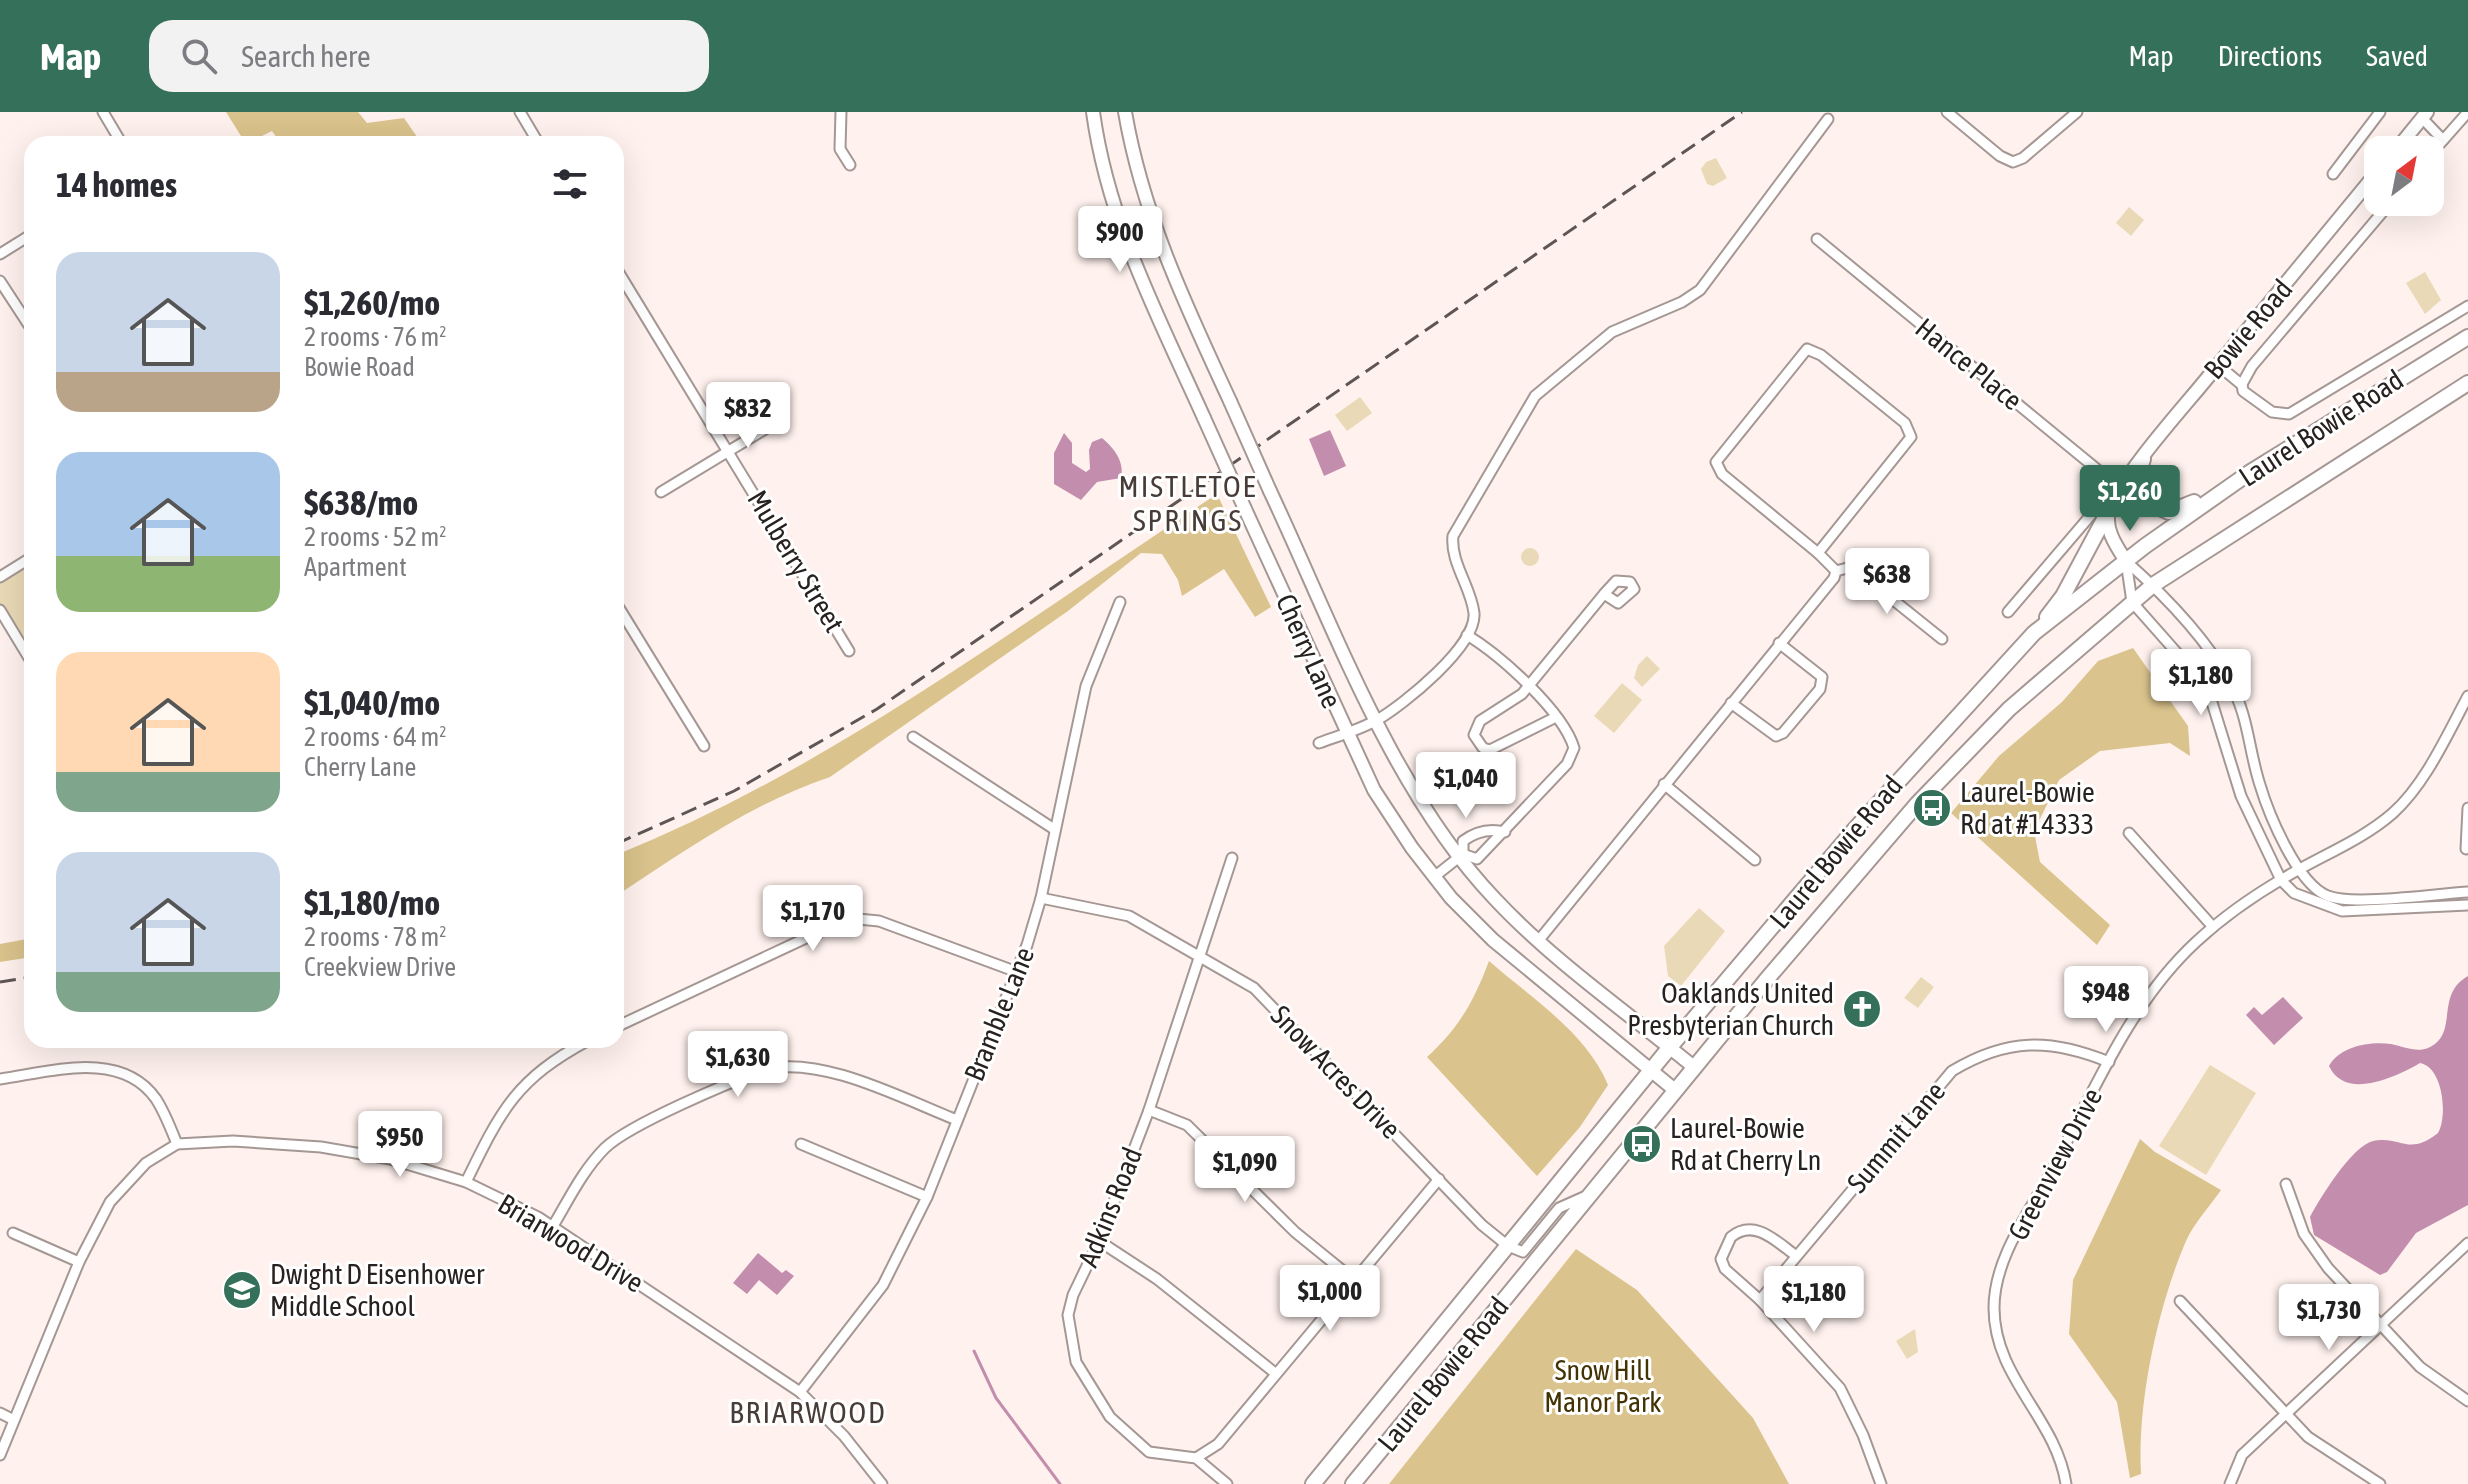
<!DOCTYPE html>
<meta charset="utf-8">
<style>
body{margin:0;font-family:"Asap Condensed",sans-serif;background:#f2f2f3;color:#2b2b33;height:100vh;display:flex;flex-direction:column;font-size:30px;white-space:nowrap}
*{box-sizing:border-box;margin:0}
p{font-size:26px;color:#7c7c81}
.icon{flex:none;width:44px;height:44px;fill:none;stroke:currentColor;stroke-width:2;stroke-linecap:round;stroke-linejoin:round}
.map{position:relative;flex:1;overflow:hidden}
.drawer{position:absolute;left:24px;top:24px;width:600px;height:912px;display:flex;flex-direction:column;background:#fff;border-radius:24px;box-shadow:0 8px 32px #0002}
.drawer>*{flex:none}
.needle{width:52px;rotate:32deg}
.tools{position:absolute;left:2364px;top:24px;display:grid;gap:16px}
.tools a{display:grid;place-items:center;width:80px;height:80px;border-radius:16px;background:#fff;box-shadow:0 8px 32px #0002;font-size:40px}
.price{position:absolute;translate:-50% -68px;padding:0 18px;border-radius:8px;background:#fff;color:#222;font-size:26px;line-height:52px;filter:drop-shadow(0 2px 4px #0008)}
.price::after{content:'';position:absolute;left:50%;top:48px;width:24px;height:18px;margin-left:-12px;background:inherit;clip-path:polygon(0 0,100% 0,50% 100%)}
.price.active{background:#35705a;color:#fff}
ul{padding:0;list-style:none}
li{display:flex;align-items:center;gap:24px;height:200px;padding:0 32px}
li span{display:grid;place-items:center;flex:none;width:224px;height:160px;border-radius:24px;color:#555}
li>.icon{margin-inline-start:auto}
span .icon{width:96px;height:96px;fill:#fffc;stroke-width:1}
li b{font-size:34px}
h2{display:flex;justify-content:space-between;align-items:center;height:96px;padding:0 32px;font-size:34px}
header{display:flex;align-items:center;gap:48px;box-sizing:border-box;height:112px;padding:0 40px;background:#35705a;color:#fff}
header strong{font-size:38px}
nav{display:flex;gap:44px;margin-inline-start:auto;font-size:28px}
.search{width:560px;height:72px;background:#f2f2f3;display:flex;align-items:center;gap:20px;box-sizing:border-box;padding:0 28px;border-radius:24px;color:#7c7c81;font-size:30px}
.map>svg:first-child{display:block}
</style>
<header>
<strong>Map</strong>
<div class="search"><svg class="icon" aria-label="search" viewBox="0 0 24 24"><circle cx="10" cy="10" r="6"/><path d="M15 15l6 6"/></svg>Search here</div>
<nav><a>Map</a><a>Directions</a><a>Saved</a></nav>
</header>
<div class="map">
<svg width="2468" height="1372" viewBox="0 0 2468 1372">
<rect width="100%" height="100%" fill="#fff2ee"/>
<!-- green -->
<g fill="#e9d9b6">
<polygon points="1716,46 1727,66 1713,74 1707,72 1701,57 1706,50"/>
<polygon points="2129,95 2144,108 2131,124 2116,111"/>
<polygon points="2425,160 2441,188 2425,202 2406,171"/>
<polygon points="1360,285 1372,301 1347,319 1335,303"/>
<circle cx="1530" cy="445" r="9"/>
<polygon points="32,443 32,551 0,498 0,464"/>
<polygon points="1647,544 1660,557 1642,575 1634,566 1638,553"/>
<polygon points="1622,571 1642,588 1614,621 1594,604"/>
<polygon points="1699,796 1725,819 1681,874 1668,864 1664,834"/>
<polygon points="1921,865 1934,875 1918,896 1904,886"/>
<polygon points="2210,953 2256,981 2206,1063 2159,1034"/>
<polygon points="1915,1217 1918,1240 1907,1247 1896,1229"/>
</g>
<!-- forest -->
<g fill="#dac38c">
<polygon points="226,0 358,0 367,11 404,6 422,32 281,32 272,19 246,32"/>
<path d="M1217,382L1271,495L1255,505L1224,457L1182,484L1178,468L1162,442L1141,441L1068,499L830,665C752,691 684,739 616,784V743C834,655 1022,510 1217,382Z"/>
<polygon points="2133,536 2188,614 2190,644 2170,631 2100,639 2059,668 2034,719 2040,750 2110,813 2097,833 1951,701 1999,644 2062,590 2098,549"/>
<polygon points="32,826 32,845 0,850 0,832"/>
<path d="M1489,849C1530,885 1587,921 1608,973L1580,1015L1537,1064L1427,945C1459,916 1474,889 1489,849Z"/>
<path d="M2140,1027L2155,1040L2221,1078C2210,1094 2194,1111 2186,1129C2158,1194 2137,1290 2141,1362L2130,1366L2117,1290L2069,1222L2073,1168Z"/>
<polygon points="1576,1137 1637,1178 1753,1306 1789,1372 1389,1372"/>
</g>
<!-- water -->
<g fill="#c38ead">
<polygon points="1330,318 1346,354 1324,364 1309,327"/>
<path d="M1064,321L1072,331V351L1086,360L1090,357L1089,338L1092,330L1102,326C1114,336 1125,350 1121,366L1097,370L1081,388L1054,372V341Z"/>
<path d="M2468,864V1093L2416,1121L2387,1160L2380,1163L2314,1123L2310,1105C2320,1086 2352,1034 2373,1029C2401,1023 2408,1045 2438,1021C2448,1004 2443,955 2420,951C2396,965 2345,989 2329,954C2340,934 2370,929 2391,932C2402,934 2416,941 2428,936C2460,922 2434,883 2468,864Z"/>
<polygon points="2283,885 2303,906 2274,933 2246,903 2254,895 2262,903"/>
<polygon points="758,1141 782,1161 786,1158 794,1164 777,1183 759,1168 747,1182 733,1171"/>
</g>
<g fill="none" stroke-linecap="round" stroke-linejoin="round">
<!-- stream -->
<polyline stroke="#c38ead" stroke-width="3" points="974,1239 996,1286 1060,1372"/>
<!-- street casing -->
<g stroke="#a59793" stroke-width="13">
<g id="street">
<polyline points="103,0 122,32"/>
<polyline points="520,0 539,32"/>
<polyline points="841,0 840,37 850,53"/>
<polyline points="1947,0 2000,44 2013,50 2023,46 2077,0"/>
<polyline points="2422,6 2443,28"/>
<polyline points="2430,43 2468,0"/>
<polyline points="2333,62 2380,0"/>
<polyline points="2391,90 2252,254 2242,272 2243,279 2272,300 2289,302 2468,194"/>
<polyline points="1817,127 2121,377 2108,383 2008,500"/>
<polyline points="0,142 32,122"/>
<polyline points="616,156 849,539"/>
<polyline points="0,169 32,218"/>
<polygon points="1807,237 1821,243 1905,311 1911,325 1818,441 1722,362 1716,350"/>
<polyline points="2218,253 2242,273"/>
<polyline points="661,380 780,308"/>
<polyline points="2126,449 2132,490 2193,559 2210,584 2241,684 2281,768 2294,781 2342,799 2468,793"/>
<path d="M2126,449C2164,483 2205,524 2229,569C2249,604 2248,636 2260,673C2269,703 2298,773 2328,784C2353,794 2437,782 2468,780"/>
<polyline points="1836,459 1851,455 1856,458 1942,527"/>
<polyline points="0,465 32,445"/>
<polyline points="616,491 704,634"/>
<polyline points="0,498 32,551"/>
<polyline points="1731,591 1776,624 1783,621 1820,577 1822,565 1779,531"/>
<polyline points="1556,605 1490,638 1483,636 1474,623 1480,609 1522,582 1604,482 1616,469 1630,470 1634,477 1618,491 1604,482"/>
<polyline points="913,625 1054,717"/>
<path d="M1319,631C1338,624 1359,618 1377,608C1403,593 1477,534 1474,501C1471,475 1450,450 1453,424L1535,284L1612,220L1682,190L1700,178L1828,7"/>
<polyline points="1664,672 1755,748"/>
<polyline points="2129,721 2213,815"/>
<polyline points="2466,737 2468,696"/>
<path d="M1463,742L1477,747L1567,652L1574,636C1563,599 1500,543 1467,523"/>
<path d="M1463,742V729C1475,720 1489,716 1505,720"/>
<polyline points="1434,765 1463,742"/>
<polyline points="1041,786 1129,804 1254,876 1482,1113 1508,1134 1523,1140 1559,1096 1586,1084"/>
<polyline points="1539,828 1834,466 1836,459 1818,441"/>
<polyline points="616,915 823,818 858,807 879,809 1017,860"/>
<path d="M0,967C50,960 121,937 156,987C165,1001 171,1017 177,1032"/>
<polyline points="1149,998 1187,1013 1295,1120 1353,1167"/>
<polyline points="801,1032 927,1085"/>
<path d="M466,1070C501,998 516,967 589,928"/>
<polyline points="2286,1072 2304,1122 2328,1156 2420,1255 2468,1289"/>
<path d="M553,1114C569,1087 583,1058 605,1036C630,1012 730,970 766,957C824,944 903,987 957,1008"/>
<polyline points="13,1121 79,1150"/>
<polyline points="1099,1129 1157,1167 1275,1261"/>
<path d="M1795,1143C1776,1129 1754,1106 1731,1125L1721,1147L1725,1157L1760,1188L1840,1276L1863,1323L1881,1372"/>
<path d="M1760,1188L1952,959C2007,926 2050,926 2109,950"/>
<polyline points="2180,1189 2308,1325 2380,1372"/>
<polyline points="800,1280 883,1173 927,1085 1027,833 1041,786 1086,574 1120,490"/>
<polyline points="0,1301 14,1308"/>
<polyline points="0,1343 79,1150 110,1090 146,1051 177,1032 233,1029 321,1035 390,1047 466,1070 538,1105 800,1280 844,1324 882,1372"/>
<polyline points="1196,1346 1218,1332 1439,1067"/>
<polyline points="1227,1372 1196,1346 1149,1340 1110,1305 1076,1250 1068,1203 1073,1183 1099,1129 1149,998 1232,746"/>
<path d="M2066,1372C2056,1306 1994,1266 1994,1196C1994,1146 2029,1101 2052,1058C2094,979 2130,891 2196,830C2223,805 2253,784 2284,766C2320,744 2361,729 2393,701C2426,671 2447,623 2468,584"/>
<polyline points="2230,1372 2242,1343 2468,1131"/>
</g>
</g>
<!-- secondary casing -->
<g stroke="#a59793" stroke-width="16">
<g id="secondary">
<path d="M1093,0C1108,110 1159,206 1204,306"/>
<path d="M1125,0C1143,104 1186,194 1230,289"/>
<polyline points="2396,38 2427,0"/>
<path d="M1270,379C1333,513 1392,679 1495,787C1554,850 1628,901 1695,956"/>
<polyline points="1245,397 1374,678 1412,736 1451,786 1493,828 1676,979"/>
<path d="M2126,449C2117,435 2104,417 2109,399C2118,369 2178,301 2199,276C2259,204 2318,132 2378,59"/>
</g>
</g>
<!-- primary casing -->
<g stroke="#a59793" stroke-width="18">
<g id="primary">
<polyline points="2143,347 2136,370 2144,389 2169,400 2194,390"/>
<polyline points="2047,505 2063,484 2109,398"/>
<polyline points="1313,1372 1670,935 1855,717 2034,521 2145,434 2249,361 2468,225"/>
<polyline points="1353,1372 1767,867 1917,692 2009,597 2153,473 2468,271"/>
</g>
</g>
<!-- street -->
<use href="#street" stroke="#fff" stroke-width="9"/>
<!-- secondary -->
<use href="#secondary" stroke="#fff" stroke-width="12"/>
<!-- primary -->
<use href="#primary" stroke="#fff" stroke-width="14"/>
<!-- rail -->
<g stroke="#5e5654" stroke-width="3" stroke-dasharray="16 8" stroke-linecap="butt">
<polyline points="616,732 734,679 877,597 1742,0"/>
<polyline points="0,870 32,865"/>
</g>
<!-- secondary-bridge casing -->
<g stroke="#a59793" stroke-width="16" stroke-linecap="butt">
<g id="secondary-bridge">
<polyline points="1230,289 1270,379"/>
<polyline points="1204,306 1245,397"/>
</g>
</g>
<!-- secondary-bridge -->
<use href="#secondary-bridge" stroke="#fff" stroke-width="12"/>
</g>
<!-- icons -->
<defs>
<g id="bus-disc" transform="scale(2)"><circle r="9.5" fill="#35705a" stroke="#fff"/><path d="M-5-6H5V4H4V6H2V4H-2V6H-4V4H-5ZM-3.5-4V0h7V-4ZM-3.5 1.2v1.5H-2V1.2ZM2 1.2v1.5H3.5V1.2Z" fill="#fff"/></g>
<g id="church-disc" transform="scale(2)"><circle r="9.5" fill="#35705a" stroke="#fff"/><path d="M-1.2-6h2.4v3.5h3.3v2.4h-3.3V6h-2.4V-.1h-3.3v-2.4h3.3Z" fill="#fff"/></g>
<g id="school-disc" transform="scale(2)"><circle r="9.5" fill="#35705a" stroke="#fff"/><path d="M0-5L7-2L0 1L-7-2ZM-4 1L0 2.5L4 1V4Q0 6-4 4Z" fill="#fff"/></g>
</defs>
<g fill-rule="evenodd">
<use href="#bus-disc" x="1932" y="696"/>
<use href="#church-disc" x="1862" y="897"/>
<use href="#bus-disc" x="1642" y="1032"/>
<use href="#school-disc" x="242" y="1178"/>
</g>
<g text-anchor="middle" stroke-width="6" stroke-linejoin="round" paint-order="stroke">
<!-- street labels -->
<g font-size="28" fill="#27211f" stroke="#fff">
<text transform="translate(2248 217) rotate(-50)" y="10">Bowie Road</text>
<text transform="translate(1969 252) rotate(39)" y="10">Hance Place</text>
<text transform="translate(2321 316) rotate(-33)" y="10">Laurel Bowie Road</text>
<text transform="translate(796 449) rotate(59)" y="10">Mulberry Street</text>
<text transform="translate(1309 539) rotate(66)" y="10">Cherry Lane</text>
<text transform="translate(1836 740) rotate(-50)" y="10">Laurel Bowie Road</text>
<text transform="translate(999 902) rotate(-68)" y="10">Bramble Lane</text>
<text transform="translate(1336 960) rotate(46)" y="10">Snow Acres Drive</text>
<text transform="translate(1896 1025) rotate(-50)" y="10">Summit Lane</text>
<text transform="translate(2055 1052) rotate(-62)" y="10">Greenview Drive</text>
<text transform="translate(1110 1095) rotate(-68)" y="10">Adkins Road</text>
<text transform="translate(571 1131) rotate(31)" y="10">Briarwood Drive</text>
<text transform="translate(1443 1262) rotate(-51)" y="10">Laurel Bowie Road</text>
</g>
<!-- poi labels -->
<g font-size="28" fill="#27211f" stroke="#fff" text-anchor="start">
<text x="1960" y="690">Laurel-Bowie<tspan x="1960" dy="32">Rd at #14333</tspan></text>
<text x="1834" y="891" text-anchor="end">Oaklands United<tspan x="1834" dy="32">Presbyterian Church</tspan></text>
<text x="1670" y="1026">Laurel-Bowie<tspan x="1670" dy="32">Rd at Cherry Ln</tspan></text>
<text x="270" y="1172">Dwight D Eisenhower<tspan x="270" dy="32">Middle School</tspan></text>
</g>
<!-- park labels -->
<g font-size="28" fill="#433204" stroke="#fff">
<text x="1603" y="1268">Snow Hill<tspan x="1603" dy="32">Manor Park</tspan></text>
</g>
<!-- neighbourhood labels -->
<g font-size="30" letter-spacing="2" fill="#483c38" stroke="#fff">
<text x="1188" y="385">MISTLETOE<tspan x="1188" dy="34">SPRINGS</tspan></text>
<text x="808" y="1311">BRIARWOOD</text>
</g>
</g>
</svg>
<div class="tools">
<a><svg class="needle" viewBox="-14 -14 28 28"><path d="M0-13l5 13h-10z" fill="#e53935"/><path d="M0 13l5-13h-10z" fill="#7c7c81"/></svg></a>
</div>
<b class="price" style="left:1120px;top:162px">$900</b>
<b class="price" style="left:748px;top:338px">$832</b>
<b class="price active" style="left:2130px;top:421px">$1,260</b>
<b class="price" style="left:1887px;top:504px">$638</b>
<b class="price" style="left:2201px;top:605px">$1,180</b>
<b class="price" style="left:1466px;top:708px">$1,040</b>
<b class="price" style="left:813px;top:841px">$1,170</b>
<b class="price" style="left:2106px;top:922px">$948</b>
<b class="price" style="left:738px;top:987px">$1,630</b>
<b class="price" style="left:400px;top:1067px">$950</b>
<b class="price" style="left:1245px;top:1092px">$1,090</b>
<b class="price" style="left:1330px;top:1221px">$1,000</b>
<b class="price" style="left:1814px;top:1222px">$1,180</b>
<b class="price" style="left:2329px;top:1240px">$1,730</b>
<section class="drawer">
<h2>14 homes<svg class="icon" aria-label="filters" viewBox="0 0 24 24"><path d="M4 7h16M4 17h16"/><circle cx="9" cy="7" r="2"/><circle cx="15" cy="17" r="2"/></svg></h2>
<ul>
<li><span style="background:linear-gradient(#c9d6e8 75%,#b9a48a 0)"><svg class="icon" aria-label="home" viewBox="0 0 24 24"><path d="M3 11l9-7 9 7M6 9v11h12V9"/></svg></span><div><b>$1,260/mo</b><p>2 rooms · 76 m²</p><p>Bowie Road</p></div></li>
<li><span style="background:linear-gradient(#a9c7e8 65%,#8fb573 0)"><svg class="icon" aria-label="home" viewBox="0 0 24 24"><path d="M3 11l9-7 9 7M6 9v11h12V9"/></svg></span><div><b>$638/mo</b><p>2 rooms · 52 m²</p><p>Apartment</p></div></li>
<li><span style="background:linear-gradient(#ffd9b3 75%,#7fa58c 0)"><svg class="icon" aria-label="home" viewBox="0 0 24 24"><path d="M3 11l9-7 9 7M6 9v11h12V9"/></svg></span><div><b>$1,040/mo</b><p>2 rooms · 64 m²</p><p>Cherry Lane</p></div></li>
<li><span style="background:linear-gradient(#c9d6e8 75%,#7fa58c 0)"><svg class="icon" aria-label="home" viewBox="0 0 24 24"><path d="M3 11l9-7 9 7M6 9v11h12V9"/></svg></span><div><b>$1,180/mo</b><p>2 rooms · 78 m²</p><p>Creekview Drive</p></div></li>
</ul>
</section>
</div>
